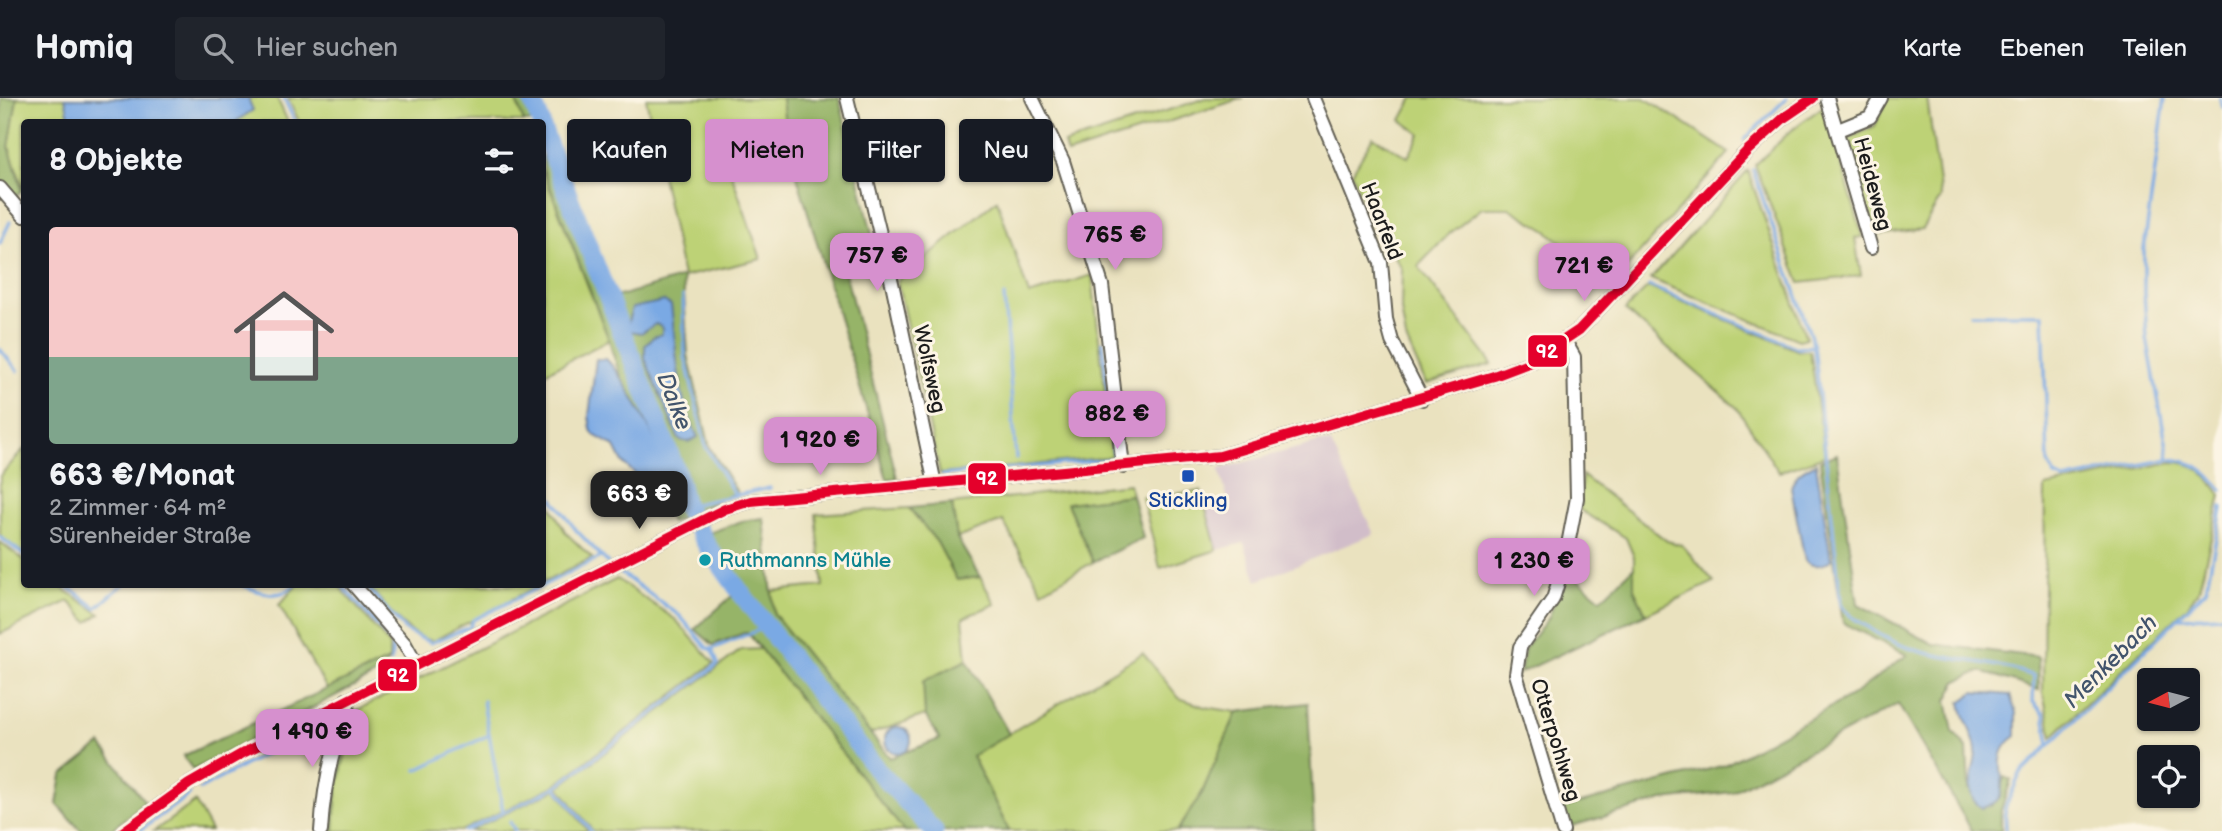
<!DOCTYPE html>
<html lang="de">
<meta charset="utf-8">
<style>
body{margin:0;font-family:"Balsamiq Sans",sans-serif;background:#20242c;color:#f1f3f6;height:100vh;display:flex;flex-direction:column;font-size:26px;white-space:nowrap}
*{box-sizing:border-box;margin:0}
p{font-size:23px;color:#9ea1a6}
.icon{flex:none;width:38px;height:38px;fill:none;stroke:currentColor;stroke-width:2;stroke-linecap:round;stroke-linejoin:round}
.map{position:relative;flex:1;overflow:hidden}
.side{position:absolute;left:21px;top:21px;width:525px;height:469px;display:flex;flex-direction:column;background:#171b24;border-radius:7px;box-shadow:0 2px 5px #0004}
.side>*{flex:none}
.top-card{position:absolute;left:567px;top:21px;width:665px;height:63px;display:flex;gap:14px}
.needle{width:46px;rotate:263deg}
.tools{position:absolute;left:2137px;top:570px;display:grid;gap:14px}
.tools a{display:grid;place-items:center;width:63px;height:63px;border-radius:7px;background:#171b24;box-shadow:0 2px 5px #0004;font-size:35px}
.price{position:absolute;translate:-50% -60px;padding:0 16px;border-radius:14px;background:#d690ce;color:#111;font-size:23px;line-height:46px;filter:drop-shadow(0 2px 4px #0008)}
.price::after{content:'';position:absolute;left:50%;top:42px;width:21px;height:16px;margin-left:-10px;background:inherit;clip-path:polygon(0 0,100% 0,50% 100%)}
.price.on{background:#222;color:#fff}
ul{padding:0;list-style:none}
li{display:grid;align-content:center;gap:14px;height:371px;padding:0 28px}
li+li{border-top:2px solid #363941}
li span{display:grid;place-items:center;height:217px;border-radius:7px;color:#555}
li>.icon{margin-inline-start:auto}
span .icon{width:126px;height:126px;fill:#fffc;stroke-width:1}
li b{font-size:30px}
h2{display:flex;justify-content:space-between;align-items:center;height:84px;padding:0 28px;font-size:30px}
.chip{padding:0 24px;border-radius:7px;background:#171b24;box-shadow:0 2px 5px #0004;font-size:24px;line-height:63px}
.chip.on{background:#d690ce;color:#111}
header{display:flex;align-items:center;gap:42px;box-sizing:border-box;height:98px;padding:0 35px;background:#171b24;border-bottom:2px solid #363941}
header strong{font-size:33px}
nav{display:flex;gap:38px;margin-inline-start:auto;font-size:24px}
.search{width:490px;height:63px;background:#20242c;display:flex;align-items:center;gap:18px;box-sizing:border-box;padding:0 24px;border-radius:7px;color:#9ea1a6;font-size:26px}
.map>svg:first-child{display:block}
</style>
<header>
<strong>Homiq</strong>
<div class="search"><svg class="icon" aria-label="search" viewBox="0 0 24 24"><circle cx="10" cy="10" r="6"/><path d="M15 15l6 6"/></svg>Hier suchen</div>
<nav><a>Karte</a><a>Ebenen</a><a>Teilen</a></nav>
</header>
<div class="map">
<svg width="2222" height="733" viewBox="0 0 2222 733">
<rect width="100%" height="100%" fill="#fcf5e5"/>
<filter id="ink" filterUnits="userSpaceOnUse"><feTurbulence type="fractalNoise" baseFrequency=".0143" numOctaves="2"/><feDisplacementMap in="SourceGraphic" scale="14" xChannelSelector="R" yChannelSelector="G"/><feConvolveMatrix kernelMatrix="1 2 1 2 8 2 1 2 1" color-interpolation-filters="sRGB"/></filter>
<filter id="wash" filterUnits="userSpaceOnUse"><feTurbulence type="fractalNoise" baseFrequency=".00686" numOctaves="4" result="noise"/><feDisplacementMap in="SourceGraphic" scale="28" xChannelSelector="R" yChannelSelector="G"/><feGaussianBlur stdDeviation="1.57" result="paint"/><feColorMatrix in="noise" values="0 0 0 0 0 0 0 0 0 0 0 0 0 0 0 0 0 1.4 0 .05"/><feComposite in="paint" operator="in"/></filter>
<g filter="url(#wash)">
<rect width="100%" height="100%" fill="#eae2bf"/>
<!-- industrial -->
<polygon fill="#d1bdc9" points="1320,344 1331,345 1374,436 1257,483 1244,445 1217,452 1207,412 1229,405 1219,371"/>
<!-- green -->
<g fill="#bdd276" stroke="#6c7749" stroke-width="2">
<polygon points="17,0 277,0 288,24 24,24 24,92 9,49"/>
<polygon points="288,0 515,0 524,24 299,24"/>
<polygon points="646,0 782,0 787,44 724,54 761,161 683,179"/>
<polygon points="1206,0 1243,0 1067,56 1064,46"/>
<polygon points="1413,0 1645,0 1729,55 1626,170 1577,157 1547,133 1509,110 1482,110 1449,136 1418,168 1492,266 1426,286 1406,241 1401,212 1402,171 1367,113 1352,75 1373,39 1408,59 1420,36 1401,22"/>
<polygon points="1887,0 1927,0 1941,99 1922,131 1871,138 1845,42 1875,28"/>
<polygon points="1824,8 1863,139 1855,140 1861,178 1800,185 1755,67 1795,29"/>
<polygon points="542,71 609,242 543,276 542,276"/>
<polygon points="1748,73 1806,240 1799,242 1651,181"/>
<polygon points="997,102 1029,197 1092,177 1112,359 940,376 897,183"/>
<polygon points="1648,189 1799,253 1810,253 1825,358 1779,374 1737,310 1625,212"/>
<polygon points="24,351 24,350 24,456 0,438 0,378"/>
<path d="M2172,364C2198,364 2207,377 2221,397L2199,491L2187,509L2052,639L2043,594L2045,389Z"/>
<polygon points="1582,377 1667,443 1682,447 1714,484 1646,516 1634,491 1634,459 1626,440 1580,412"/>
<polygon points="1129,386 1132,397 1067,405 1093,464 1042,493 1003,423 957,440 952,406"/>
<polygon points="1201,393 1217,452 1160,470 1142,399"/>
<polygon points="549,405 566,435 592,460 543,485 543,406"/>
<polygon points="909,410 937,444 957,482 980,479 995,506 963,520 967,562 924,583 925,617 870,636 774,516 772,493 823,488 816,416"/>
<polygon points="0,444 24,462 24,486 58,487 100,516 88,524 69,503 0,536"/>
<path d="M617,481L676,522L714,565L554,688L461,733H334C334,690 346,652 359,611Z"/>
<polygon points="298,486 338,487 389,546 389,562 327,591 279,507"/>
<path d="M367,487H539L433,543C405,538 386,507 367,487Z"/>
<polygon points="760,551 904,733 593,733 559,689 741,552"/>
<polygon points="1143,555 1179,600 1205,609 1237,614 1202,695 1177,733 1009,733 972,658"/>
<polygon points="556,691 588,733 469,733"/>
<polygon points="195,704 211,733 154,733"/>
</g>
<!-- forest -->
<g fill="#96b467" stroke="#596842" stroke-width="2">
<polygon points="1,0 17,0 9,49 22,92 14,101 0,81"/>
<path d="M515,0H539L616,199L683,179L688,257L710,350L737,394L671,425C664,412 673,393 669,377C667,364 659,354 653,343C637,314 616,273 609,242L543,71L542,24H524Z"/>
<polygon points="782,0 839,0 873,140 839,150 897,380 887,381 787,44"/>
<polygon points="1837,356 1858,506 1933,546 2038,559 2039,592 1981,573 1957,583 1947,602 1953,634 1967,650 1969,691 1991,708 1998,701 2004,679 2011,682 2001,712 2001,733 1972,733 1898,606 1732,694 1663,702 1568,729 1562,710 1725,667 1853,597 1907,557 1843,525 1820,363"/>
<polygon points="1132,397 1143,440 1093,464 1067,405"/>
<polygon points="952,406 957,440 980,479 957,482 937,444 909,410"/>
<polygon points="764,420 774,516 890,660 940,641 925,617 923,583 967,562 1009,636 972,658 1009,733 904,733 747,534 713,547 695,531 732,498 727,472 706,436 742,423"/>
<polygon points="1634,469 1634,491 1646,516 1520,575 1525,550 1549,519 1566,472 1601,501"/>
<polygon points="389,562 381,574 193,672 183,658"/>
<polygon points="1308,605 1314,733 1177,733 1202,695 1237,614"/>
<path d="M359,611C346,652 334,690 334,733H325L335,661L350,615Z"/>
<polygon points="101,646 145,704 110,733 81,733 57,706 62,677"/>
</g>
<!-- water -->
<g fill="#7aa9e4" stroke="#4b6280" stroke-width="2">
<polygon points="65,0 248,0 253,12 235,24 70,24"/>
<path d="M664,203L671,207C677,251 676,300 698,339L688,344L679,342L645,261V248L653,239L662,236V229L656,226L641,235L630,233L627,227L632,210Z"/>
<path d="M596,261H606C623,276 662,352 669,374C673,388 672,403 667,417L628,416V411L641,398L646,386L623,365L615,349L594,337L591,332L589,318Z"/>
<path d="M1816,365L1831,461C1825,469 1812,469 1805,463L1791,390C1794,376 1803,372 1816,365Z"/>
<path d="M1974,594L2010,597L2016,615V638C1980,662 2025,699 1982,710C1960,697 1976,673 1976,653C1975,638 1963,622 1961,604Z"/>
<circle cx="898" cy="642" r="13"/>
</g>
<g fill="none" stroke-linecap="round" stroke-linejoin="round">
<!-- stream -->
<g stroke="#7aa9e4" stroke-width="3.5">
<polyline points="284,0 295,24"/>
<path d="M2165,0L2144,151V195L2147,240L2169,361C2195,363 2206,372 2222,392"/>
<polyline points="2220,0 2222,9"/>
<polyline points="1744,42 1787,0"/>
<path d="M1753,72L1814,248L1841,507C1847,517 1857,522 1866,528C1923,568 1975,556 2034,578L2033,604L2044,616L2049,647"/>
<polyline points="0,145 10,124"/>
<polyline points="1649,188 1798,250 1813,248"/>
<polyline points="683,198 685,259 706,349 735,397"/>
<polyline points="1004,198 1016,360"/>
<polyline points="1970,216 2043,216 2048,365 2055,378 2064,382 2169,361"/>
<polyline points="0,251 18,273"/>
<polyline points="943,377 1114,361 1103,244"/>
<polyline points="542,402 553,401 576,432 608,465"/>
<polyline points="685,408 770,390"/>
<polyline points="0,439 24,457"/>
<polyline points="614,470 680,518 707,550 712,551 766,529"/>
<polyline points="65,486 96,510 124,486"/>
<path d="M240,486C259,494 280,504 295,486"/>
<polyline points="341,486 393,545 391,564"/>
<polyline points="364,486 406,533 431,545 470,529 473,522 601,459"/>
<polyline points="2180,520 2222,518"/>
<polyline points="483,603 503,713"/>
<polyline points="417,672 489,637"/>
<polyline points="556,689 591,733"/>
<polyline points="200,691 338,617"/>
<polyline points="510,724 515,733"/>
<polyline points="139,733 190,696"/>
<polyline points="465,733 556,689 718,566 712,551"/>
<polyline points="2006,733 2005,710 2020,676 2206,492 2222,409"/>
</g>
<!-- river -->
<g stroke="#7aa9e4" stroke-width="19">
<polyline points="531,0 541,24"/>
<polyline points="542,30 677,375 685,408 708,449 738,491 878,673 934,733"/>
</g>
</g>
</g>
<g filter="url(#ink)">
<g fill="none" stroke-linecap="round" stroke-linejoin="round">
<!-- minor casing -->
<g stroke="#646155" stroke-width="16">
<g id="minor">
<polyline points="847,0 892,185 935,386"/>
<polyline points="1032,0 1063,63 1102,187 1123,369"/>
<polyline points="1313,0 1381,165 1386,221 1392,243 1422,301"/>
<polyline points="1827,0 1871,150"/>
<polyline points="1838,32 1870,19 1881,0"/>
<polyline points="0,90 24,118"/>
<polyline points="353,486 405,546 416,566"/>
<polyline points="124,733 189,686 245,654 725,411 751,403 1220,358 1494,278 1531,264 1579,232 1748,52 1785,19 1813,0"/>
<path d="M321,733C323,697 329,662 342,628C345,619 350,612 346,602"/>
<polyline points="1563,733 1516,576 1520,549 1553,501 1565,462 1577,400 1574,259 1565,243"/>
</g>
</g>
<!-- minor -->
<use href="#minor" stroke="#fff" stroke-width="12"/>
<!-- bus-1 casing -->
<g stroke="#fcf5e5" stroke-width="16">
<polyline id="bus-1" points="124,733 189,686 245,654 725,411 751,403 1220,358 1494,278 1531,264 1579,232 1748,52 1785,19 1813,0"/>
</g>
<!-- bus-1 -->
<use href="#bus-1" stroke="#e4002b" stroke-width="10"/>
</g>
</g>
<!-- markers -->
<rect fill="#1a4fb4" stroke="#fcf5e5" stroke-width="2.5" x="1181" y="371" width="14" height="14" rx="3.5"/>
<circle fill="#0f9aa8" stroke="#fcf5e5" stroke-width="2.5" cx="705" cy="462" r="7"/>
<g text-anchor="middle" stroke-width="6" stroke-linejoin="round" paint-order="stroke">
<!-- street labels -->
<g font-size="21" fill="#1c1c1c" stroke="#fcf5e5">
<text transform="translate(1873 86) rotate(75)" y="7">Heideweg</text>
<text transform="translate(1382 123) rotate(69)" y="7">Haarfeld</text>
<text transform="translate(930 271) rotate(78)" y="7">Wolfsweg</text>
<text transform="translate(1556 642) rotate(73)" y="7">Otterpohlweg</text>
</g>
<!-- transit labels -->
<g font-size="21" fill="#164399" stroke="#fcf5e5">
<text x="1188" y="409">Stickling</text>
</g>
<!-- culture labels -->
<g font-size="21" fill="#0d838f" stroke="#fcf5e5" text-anchor="start">
<text x="719" y="469">Ruthmanns Mühle</text>
</g>
<!-- water labels -->
<g font-size="23" font-style="italic" fill="#42546c" stroke="#fcf5e5">
<text transform="translate(675 303) rotate(69)" y="8">Dalke</text>
<text transform="translate(2110 563) rotate(-45)" y="8">Menkebach</text>
</g>
</g>
<g stroke="#fcf5e5" stroke-width="2.5">
<rect x="1527" y="236" width="41" height="34" rx="7" fill="#e4002b"/>
<rect x="967" y="364" width="40" height="33" rx="7" fill="#e4002b"/>
<rect x="377" y="560" width="41" height="34" rx="7" fill="#e4002b"/>
</g>
<g font-size="19" text-anchor="middle" font-weight="bold" fill="#fff">
<text x="1547" y="260">92</text>
<text x="987" y="387">92</text>
<text x="398" y="584">92</text>
</g>
</svg>
<div class="tools">
<a><svg class="needle" viewBox="-14 -14 28 28"><path d="M0-13l5 13h-10z" fill="#e53935"/><path d="M0 13l5-13h-10z" fill="#9ea1a6"/></svg></a>
<a><svg class="icon" aria-label="locate" viewBox="0 0 24 24"><circle cx="12" cy="12" r="6"/><path d="M12 2v4M12 18v4M2 12h4M18 12h4"/></svg></a>
</div>
<b class="price" style="left:1115px;top:174px">765 €</b>
<b class="price" style="left:877px;top:195px">757 €</b>
<b class="price" style="left:1584px;top:205px">721 €</b>
<b class="price" style="left:1117px;top:353px">882 €</b>
<b class="price" style="left:820px;top:379px">1 920 €</b>
<b class="price on" style="left:639px;top:433px">663 €</b>
<b class="price" style="left:1534px;top:500px">1 230 €</b>
<b class="price" style="left:312px;top:671px">1 490 €</b>
<div class="top-card">
<a class="chip">Kaufen</a>
<a class="chip on">Mieten</a>
<a class="chip">Filter</a>
<a class="chip">Neu</a>
</div>
<section class="side">
<h2>8 Objekte<svg class="icon" aria-label="filters" viewBox="0 0 24 24"><path d="M4 7h16M4 17h16"/><circle cx="9" cy="7" r="2"/><circle cx="15" cy="17" r="2"/></svg></h2>
<ul>
<li><span style="background:linear-gradient(#f6c9c9 60%,#7fa58c 0)"><svg class="icon" aria-label="home" viewBox="0 0 24 24"><path d="M3 11l9-7 9 7M6 9v11h12V9"/></svg></span><div><b>663 €/Monat</b><p>2 Zimmer · 64 m²</p><p>Sürenheider Straße</p></div></li>
</ul>
</section>
</div>
